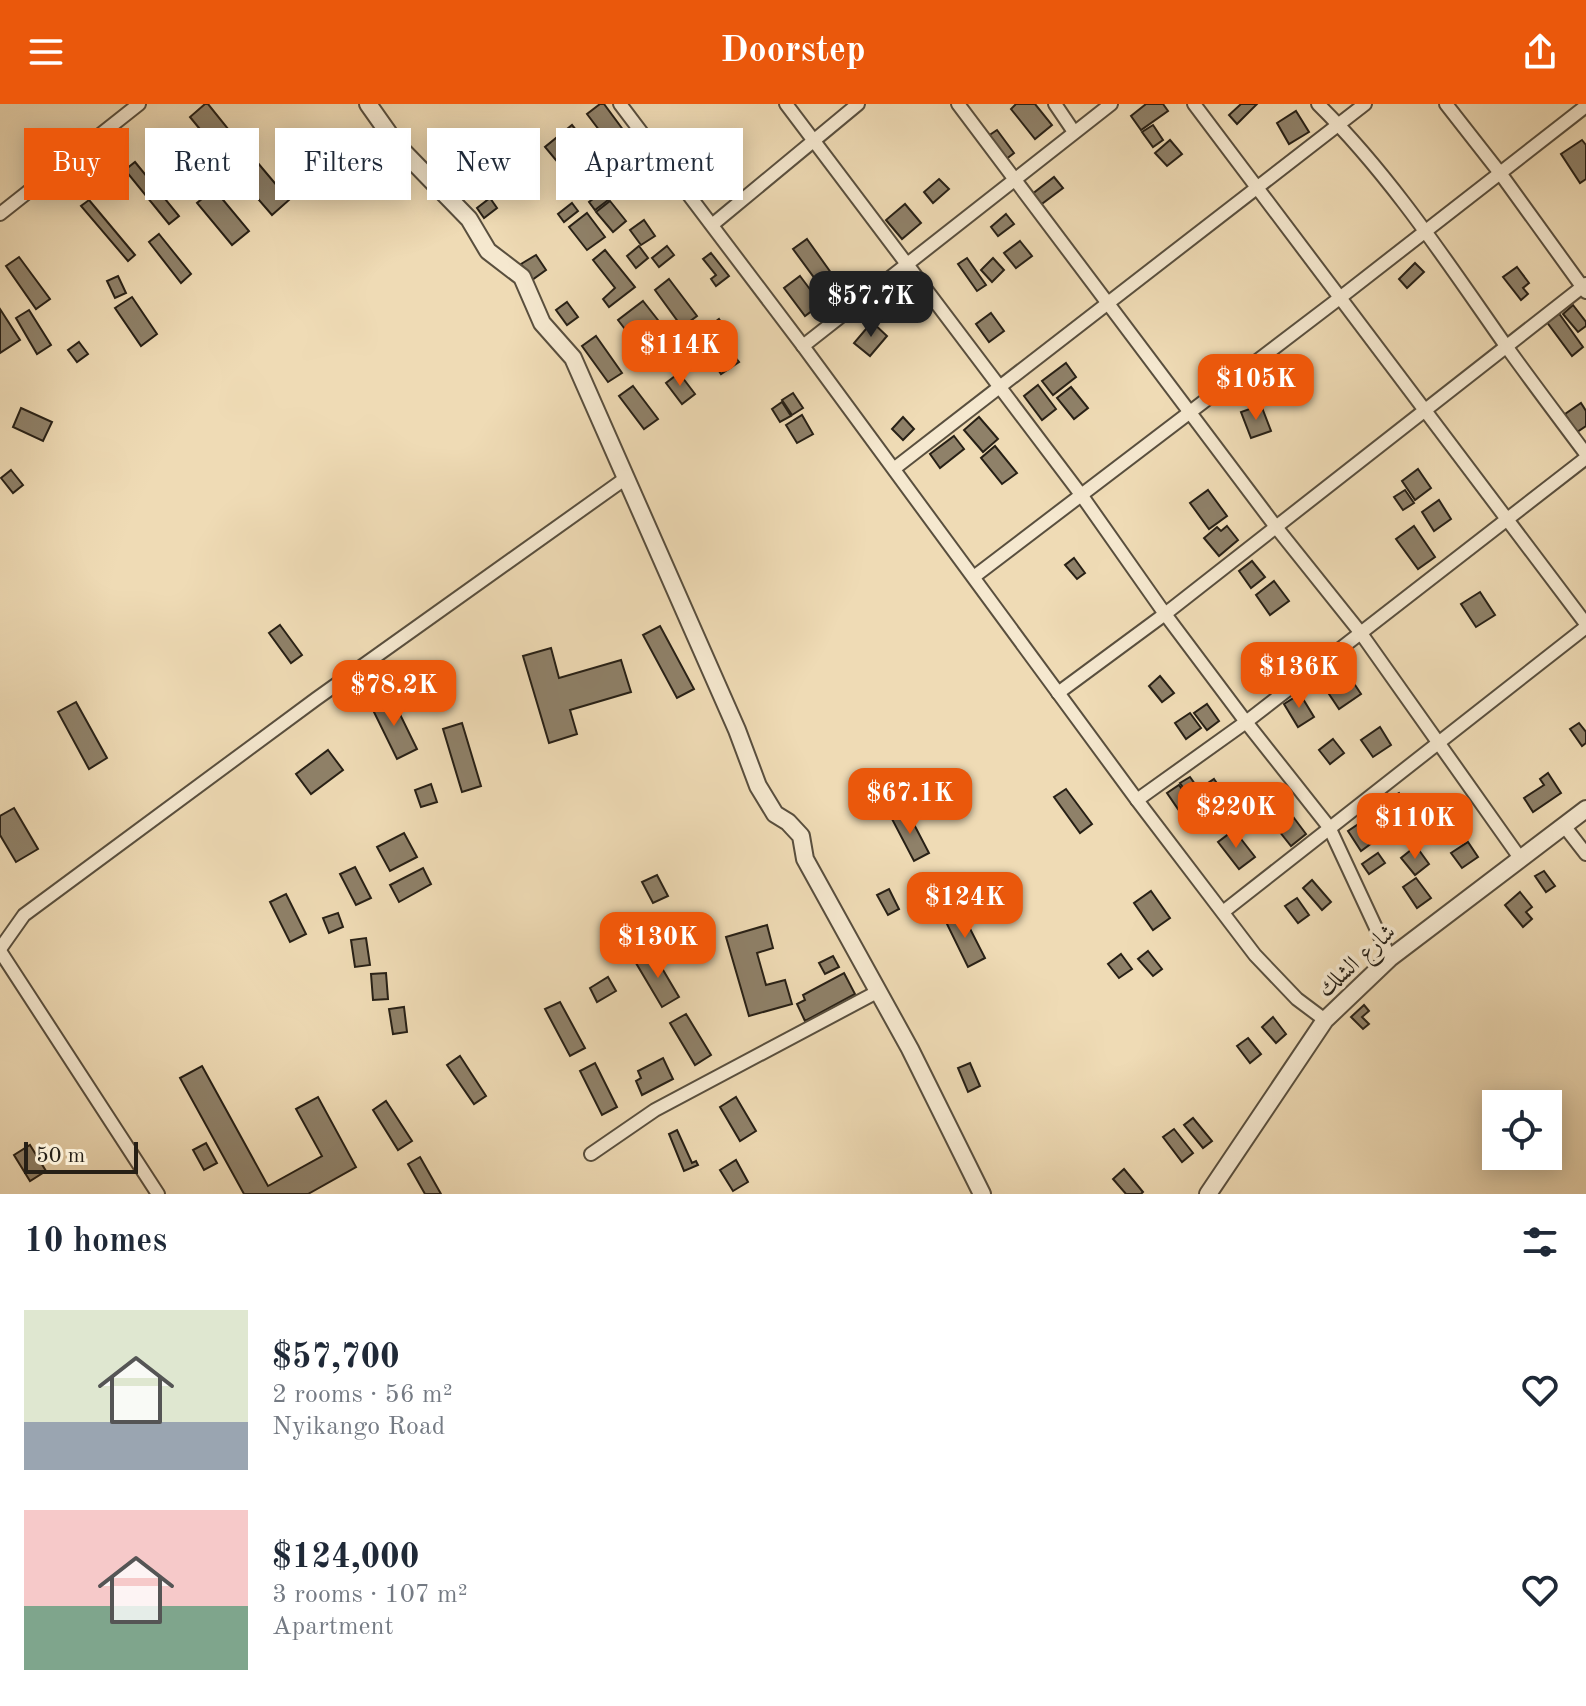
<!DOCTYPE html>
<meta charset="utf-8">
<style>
body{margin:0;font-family:"Old Standard TT",Amiri,serif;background:#f6f6f7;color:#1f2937;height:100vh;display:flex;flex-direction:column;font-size:30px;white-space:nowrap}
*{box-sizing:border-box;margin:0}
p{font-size:26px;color:#747a83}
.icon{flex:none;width:44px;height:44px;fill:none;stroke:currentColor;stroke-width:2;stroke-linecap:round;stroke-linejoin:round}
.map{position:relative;height:1090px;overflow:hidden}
.sheet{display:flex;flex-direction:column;background:#fff;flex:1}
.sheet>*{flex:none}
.guide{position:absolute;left:24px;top:24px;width:800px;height:72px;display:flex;gap:16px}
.buttons{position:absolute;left:1482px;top:986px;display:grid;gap:16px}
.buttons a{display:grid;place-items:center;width:80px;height:80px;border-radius:0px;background:#fff;box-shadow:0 4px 20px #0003;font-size:40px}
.scale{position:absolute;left:24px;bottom:20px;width:114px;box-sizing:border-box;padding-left:8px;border:4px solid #272016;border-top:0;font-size:22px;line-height:28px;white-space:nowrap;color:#272016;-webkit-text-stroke:6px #f5e8cf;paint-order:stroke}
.price{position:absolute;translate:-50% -68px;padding:0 18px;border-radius:16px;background:#ea580c;color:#fff;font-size:26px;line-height:52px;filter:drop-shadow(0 2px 4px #0008)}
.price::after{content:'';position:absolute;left:50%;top:48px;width:24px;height:18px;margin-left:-12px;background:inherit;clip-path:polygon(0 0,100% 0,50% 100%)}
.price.current{background:#222;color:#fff}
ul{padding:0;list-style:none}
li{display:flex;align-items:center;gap:24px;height:200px;padding:0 24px}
li span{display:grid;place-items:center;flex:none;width:224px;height:160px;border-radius:0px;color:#555}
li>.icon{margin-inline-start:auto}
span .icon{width:96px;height:96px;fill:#fffc;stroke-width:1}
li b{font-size:34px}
h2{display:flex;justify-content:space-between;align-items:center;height:96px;padding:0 24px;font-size:34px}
.chip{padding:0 28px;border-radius:0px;background:#fff;box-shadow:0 4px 20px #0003;font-size:28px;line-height:72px}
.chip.current{background:#ea580c;color:#fff}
header{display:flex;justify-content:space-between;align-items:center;height:104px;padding:0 24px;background:#ea580c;color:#fff;font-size:36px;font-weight:700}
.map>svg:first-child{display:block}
</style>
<header><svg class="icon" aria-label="menu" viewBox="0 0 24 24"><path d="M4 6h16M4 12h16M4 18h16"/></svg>Doorstep<svg class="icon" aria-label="share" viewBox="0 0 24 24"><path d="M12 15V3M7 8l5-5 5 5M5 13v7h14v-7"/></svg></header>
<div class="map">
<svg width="1586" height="1090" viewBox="0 0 1586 1090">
<rect width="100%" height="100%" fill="#efdbb5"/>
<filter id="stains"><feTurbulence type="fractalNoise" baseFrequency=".0025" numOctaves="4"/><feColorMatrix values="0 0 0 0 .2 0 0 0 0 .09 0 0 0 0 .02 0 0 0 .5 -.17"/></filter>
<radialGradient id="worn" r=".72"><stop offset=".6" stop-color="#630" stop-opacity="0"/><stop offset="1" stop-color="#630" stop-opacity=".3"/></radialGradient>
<!-- building -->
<g fill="#8f8169" stroke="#272016" stroke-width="2">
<polygon points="205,0 208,0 229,26 212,40 190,13"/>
<polygon points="600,0 604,0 624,27 609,39 587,10"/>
<polygon points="1016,0 1035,0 1052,21 1035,35 1011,5"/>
<polygon points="1146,0 1163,0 1168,7 1141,26 1131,12"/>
<polygon points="1241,0 1257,0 1237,20 1229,11"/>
<polygon points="1296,7 1309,28 1289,40 1277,19"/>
<polygon points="572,21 601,57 575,79 545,43"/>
<polygon points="1153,21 1163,36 1153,43 1142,28"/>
<polygon points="997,26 1014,49 1005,56 988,32"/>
<polygon points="166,34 187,61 175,71 153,44"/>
<polygon points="1170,36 1182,50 1167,62 1155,49"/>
<polygon points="1582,36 1586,41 1586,75 1580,79 1561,50"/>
<polygon points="252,52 289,96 272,111 234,67"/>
<polygon points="135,58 179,112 169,120 125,66"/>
<polygon points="645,58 661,79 647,89 631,69"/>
<polygon points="1054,73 1063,84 1039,102 1031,91"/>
<polygon points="722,74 732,87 722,94 712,81"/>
<polygon points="939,75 949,85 933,99 924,88"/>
<polygon points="614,79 620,87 595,106 589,98"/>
<polygon points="214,85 249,127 232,141 197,99"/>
<polygon points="490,94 497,104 484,114 477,104"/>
<polygon points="89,96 135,151 128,157 81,102"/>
<polygon points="610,97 626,117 613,128 596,108"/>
<polygon points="572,99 578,107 564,118 558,110"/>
<polygon points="905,100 921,119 902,135 886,116"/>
<polygon points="587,109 605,133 587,146 569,123"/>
<polygon points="1006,110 1014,120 998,132 991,123"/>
<polygon points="644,116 655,132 641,141 630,126"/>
<polygon points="159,130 191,170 181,179 149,138"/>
<polygon points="807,135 834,173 821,183 793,145"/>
<polygon points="1020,137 1032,152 1016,164 1004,149"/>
<polygon points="639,142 648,154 636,164 627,152"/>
<polygon points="667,142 674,151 659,163 652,154"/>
<polygon points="605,146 635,183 609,203 603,195 615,184 593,156"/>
<polygon points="711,149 729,172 716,182 711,175 716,171 703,155"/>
<polygon points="536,151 546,166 532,176 521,160"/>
<polygon points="19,153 50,195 36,205 6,162"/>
<polygon points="967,154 986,181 977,187 958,160"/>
<polygon points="993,154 1004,166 992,178 981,166"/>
<polygon points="1415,159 1424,168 1407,184 1399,175"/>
<polygon points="1517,163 1529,179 1523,184 1528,190 1521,196 1503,173"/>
<polygon points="118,172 126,189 115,194 107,177"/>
<polygon points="800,172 821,200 805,212 784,184"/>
<polygon points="669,175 697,212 682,223 655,186"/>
<polygon points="903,191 910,200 890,215 883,207"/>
<polygon points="132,193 157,230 141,242 115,204"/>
<polygon points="643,197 665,225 652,235 647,228 634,237 618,216"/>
<polygon points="567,198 578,213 567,221 556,206"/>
<polygon points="1573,201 1586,218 1586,222 1578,228 1563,210"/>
<polygon points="0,205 20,236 0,249"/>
<polygon points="29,206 51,241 37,250 16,214"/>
<polygon points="1558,208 1583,243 1572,252 1546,217"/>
<polygon points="991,209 1004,227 989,238 976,220"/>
<polygon points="719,215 724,222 711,232 716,239 704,248 694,234"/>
<polygon points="872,218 887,232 870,252 854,239"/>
<polygon points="596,232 622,269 608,278 582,242"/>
<polygon points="79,238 88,250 77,258 68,246"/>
<polygon points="732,249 739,258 721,270 715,261"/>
<polygon points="1066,259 1076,273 1053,291 1042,277"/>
<polygon points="679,269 695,290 682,300 666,279"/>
<polygon points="1038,281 1056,305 1042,316 1024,292"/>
<polygon points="633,282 658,315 644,325 619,292"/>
<polygon points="1071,283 1088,304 1074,315 1057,294"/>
<polygon points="793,289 803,304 792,311 782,296"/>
<polygon points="782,298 791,312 780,318 772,305"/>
<polygon points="1581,299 1586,307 1586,322 1577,328 1565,310"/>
<polygon points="1261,301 1271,327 1251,334 1241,308"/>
<polygon points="21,304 52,318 43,337 13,323"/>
<polygon points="802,311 813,330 797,339 786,321"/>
<polygon points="903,313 914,325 903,336 892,325"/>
<polygon points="979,313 998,335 983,348 964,326"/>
<polygon points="954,332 964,345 940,364 930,350"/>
<polygon points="995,342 1017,369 1002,380 981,354"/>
<polygon points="1418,365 1431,384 1415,396 1402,377"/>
<polygon points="11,366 23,381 13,389 1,374"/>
<polygon points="1208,386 1227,412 1209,425 1190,399"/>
<polygon points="1405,386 1414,399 1403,406 1394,393"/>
<polygon points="1439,396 1451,415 1434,427 1422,408"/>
<polygon points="1227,422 1238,436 1219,452 1204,434 1217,423 1221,427"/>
<polygon points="1414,422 1435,453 1418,465 1396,435"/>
<polygon points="1074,454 1085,469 1077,475 1065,461"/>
<polygon points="1252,457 1265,473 1251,484 1239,467"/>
<polygon points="1274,477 1289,497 1270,511 1256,491"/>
<polygon points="1480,488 1495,511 1476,523 1461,500"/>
<polygon points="280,521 302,551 291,559 269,529"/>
<polygon points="660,522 694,585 677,594 643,531"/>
<polygon points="551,544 559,574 621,556 631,588 570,606 577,630 549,639 523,552"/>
<polygon points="1272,557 1284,575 1273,583 1261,564"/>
<polygon points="1160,572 1174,589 1162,598 1149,582"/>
<polygon points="1349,572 1361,590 1339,605 1327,587"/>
<polygon points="1300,590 1314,613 1298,623 1284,600"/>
<polygon points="392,594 417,645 397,655 372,604"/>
<polygon points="76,598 107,654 89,665 58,608"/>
<polygon points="1207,600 1219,617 1207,626 1194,609"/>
<polygon points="1190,609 1201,624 1186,635 1175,619"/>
<polygon points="462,619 481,682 462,688 443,625"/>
<polygon points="1579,619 1586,628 1586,639 1582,642 1570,625"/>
<polygon points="1380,623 1391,641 1373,653 1361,636"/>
<polygon points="1333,635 1344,649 1330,660 1319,646"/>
<polygon points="328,646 343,666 311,690 296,670"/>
<polygon points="1548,669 1561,689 1533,708 1524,694 1544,681 1540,675"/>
<polygon points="1190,673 1200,687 1190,694 1180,679"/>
<polygon points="1214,675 1230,698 1214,708 1199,685"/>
<polygon points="431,680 437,698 421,703 415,686"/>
<polygon points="1179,681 1190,697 1178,705 1167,689"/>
<polygon points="1066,685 1092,720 1080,729 1054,693"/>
<polygon points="1399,689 1416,714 1408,719 1402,711 1399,713 1392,703 1395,701 1390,694"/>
<polygon points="14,704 38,745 16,758 0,731 0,712"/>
<polygon points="907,707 929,749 914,757 892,715"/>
<polygon points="1294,714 1306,730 1291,742 1279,727"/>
<polygon points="1363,717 1376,736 1361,747 1348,727"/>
<polygon points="1234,726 1255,753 1239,765 1218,738"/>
<polygon points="404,729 417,753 390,767 377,743"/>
<polygon points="1468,738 1478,753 1462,764 1451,749"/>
<polygon points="1416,742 1429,760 1415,771 1401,754"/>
<polygon points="1378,749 1385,759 1369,770 1362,760"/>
<polygon points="355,763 371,794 356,801 340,770"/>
<polygon points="423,764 431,780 399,798 390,781"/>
<polygon points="1544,767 1555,782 1546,788 1535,772"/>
<polygon points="657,771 668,792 653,799 642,778"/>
<polygon points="1416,774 1431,794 1417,804 1403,783"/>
<polygon points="1312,776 1331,798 1322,806 1303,784"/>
<polygon points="889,785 899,805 888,811 877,791"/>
<polygon points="1151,787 1170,814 1153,826 1134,799"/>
<polygon points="1520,788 1532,803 1526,808 1532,815 1523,823 1505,801"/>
<polygon points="286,790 306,830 290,838 270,798"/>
<polygon points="1297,794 1309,811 1298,819 1285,802"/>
<polygon points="338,809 343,823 329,829 323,814"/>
<polygon points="962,809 985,854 968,863 946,818"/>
<polygon points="767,821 773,844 757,849 766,881 785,876 792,900 749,912 726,833"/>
<polygon points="366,834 370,861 355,863 351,836"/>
<polygon points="1148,847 1162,865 1153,872 1138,855"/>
<polygon points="653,849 679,893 662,903 636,859"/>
<polygon points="1121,850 1132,865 1119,874 1108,860"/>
<polygon points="833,852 839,863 825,870 819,859"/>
<polygon points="386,869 388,895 373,896 371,870"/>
<polygon points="844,869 855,890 805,917 797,900 805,896 803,891"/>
<polygon points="608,873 616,887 597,898 590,884"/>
<polygon points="560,898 585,944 570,952 545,905"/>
<polygon points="1364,901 1369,907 1362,913 1369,920 1363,925 1351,913"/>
<polygon points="404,903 407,928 393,930 389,905"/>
<polygon points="686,910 711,951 695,961 670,919"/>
<polygon points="1273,913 1286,930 1276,939 1262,923"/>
<polygon points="1248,934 1261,950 1250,959 1237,942"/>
<polygon points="460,952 486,992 474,1000 447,961"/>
<polygon points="663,954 673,975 642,991 636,977 641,974 638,967"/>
<polygon points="595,959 617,1003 602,1011 580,967"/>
<polygon points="970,959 980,982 968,988 958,964"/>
<polygon points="202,962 268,1082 322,1052 296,1005 318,993 356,1063 308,1090 244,1090 180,974"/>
<polygon points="736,993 756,1027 740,1037 720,1003"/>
<polygon points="386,997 412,1037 398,1046 373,1006"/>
<polygon points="1193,1014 1212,1037 1203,1044 1184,1021"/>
<polygon points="1174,1025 1193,1049 1182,1058 1163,1033"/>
<polygon points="677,1026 692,1059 696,1057 698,1061 684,1067 669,1030"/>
<polygon points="206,1039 217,1059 204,1066 193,1046"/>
<polygon points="30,1041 46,1067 30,1077 14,1051"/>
<polygon points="420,1053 441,1090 425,1090 408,1060"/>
<polygon points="736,1056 748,1078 733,1087 720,1066"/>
<polygon points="1124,1065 1143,1088 1141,1090 1126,1090 1113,1075"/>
</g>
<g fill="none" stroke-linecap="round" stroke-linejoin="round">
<!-- minor casing -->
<g stroke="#594f3e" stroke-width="16">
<g id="minor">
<polyline points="620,0 803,242 1137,696 1255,851 1297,895 1325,916"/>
<polyline points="786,0 1082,392 1165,510 1246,618 1329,723 1390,854"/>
<polyline points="958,0 1276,423 1360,528 1520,754"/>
<polyline points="1055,0 1074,28"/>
<polyline points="1194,0 1586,520"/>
<path d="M1318,0C1391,72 1447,158 1506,242C1532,278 1559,314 1586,350"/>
<polyline points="1446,0 1500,69 1586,188"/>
<polyline points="0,110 139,0"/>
<polyline points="712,121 858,0"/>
<polyline points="803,242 1111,0"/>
<polyline points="895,364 1365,0"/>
<polyline points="975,472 1341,193 1586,2"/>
<polyline points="1058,589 1165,510 1586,180"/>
<polyline points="1137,696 1246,618 1586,354"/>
<polyline points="1565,723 1586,750"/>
<polyline points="1223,808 1586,523"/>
<polyline points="0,845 24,811 316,595 626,374"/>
<polyline points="0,847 158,1090"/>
<polyline points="591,1050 655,1006 877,888"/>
</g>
</g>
<!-- tertiary casing -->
<g stroke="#594f3e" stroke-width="20">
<g id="tertiary">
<polyline points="368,0 397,41 469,115 488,147 522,173 542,219 573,254 737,626 758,682 775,710 788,718 801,732 805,755 910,945 982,1090"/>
<polyline points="1208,1090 1325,916 1390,854 1586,705"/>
</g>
</g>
<!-- minor -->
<use href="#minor" stroke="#f5e8cf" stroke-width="12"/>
<!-- tertiary -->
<use href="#tertiary" stroke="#f5e8cf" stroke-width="16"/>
</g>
<g text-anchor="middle" stroke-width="7" stroke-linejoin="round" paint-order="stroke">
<!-- street labels -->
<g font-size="24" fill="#272016" stroke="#f5e8cf">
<text transform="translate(1356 856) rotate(-42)" y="8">شارع الشلك</text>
</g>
</g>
<rect width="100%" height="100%" filter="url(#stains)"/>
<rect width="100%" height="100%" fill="url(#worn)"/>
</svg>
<div class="buttons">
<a><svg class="icon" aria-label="locate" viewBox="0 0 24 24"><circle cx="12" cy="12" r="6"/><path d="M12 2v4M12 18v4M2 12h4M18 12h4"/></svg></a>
</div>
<div class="scale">50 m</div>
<b class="price current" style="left:871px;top:235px">$57.7K</b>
<b class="price" style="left:680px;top:284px">$114K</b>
<b class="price" style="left:1256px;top:318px">$105K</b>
<b class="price" style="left:1299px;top:606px">$136K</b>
<b class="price" style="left:394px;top:624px">$78.2K</b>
<b class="price" style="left:910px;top:732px">$67.1K</b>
<b class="price" style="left:1236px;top:746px">$220K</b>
<b class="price" style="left:1415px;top:757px">$110K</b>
<b class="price" style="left:965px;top:836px">$124K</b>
<b class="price" style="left:658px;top:876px">$130K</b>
<div class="guide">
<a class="chip current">Buy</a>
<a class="chip">Rent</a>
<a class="chip">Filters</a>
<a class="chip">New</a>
<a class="chip">Apartment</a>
</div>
</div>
<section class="sheet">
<h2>10 homes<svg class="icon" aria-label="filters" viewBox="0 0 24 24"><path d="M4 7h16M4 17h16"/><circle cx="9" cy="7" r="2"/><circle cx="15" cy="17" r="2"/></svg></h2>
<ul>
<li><span style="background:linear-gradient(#dfe7d0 70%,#9aa5b1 0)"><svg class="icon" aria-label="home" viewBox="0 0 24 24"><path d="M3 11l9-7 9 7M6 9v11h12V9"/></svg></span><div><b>$57,700</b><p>2 rooms · 56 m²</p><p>Nyikango Road</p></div><svg class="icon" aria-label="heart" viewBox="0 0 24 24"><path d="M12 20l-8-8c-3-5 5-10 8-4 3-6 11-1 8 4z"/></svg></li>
<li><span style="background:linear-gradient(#f6c9c9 60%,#7fa58c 0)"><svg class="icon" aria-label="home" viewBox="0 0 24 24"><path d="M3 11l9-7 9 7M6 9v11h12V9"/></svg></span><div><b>$124,000</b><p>3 rooms · 107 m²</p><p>Apartment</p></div><svg class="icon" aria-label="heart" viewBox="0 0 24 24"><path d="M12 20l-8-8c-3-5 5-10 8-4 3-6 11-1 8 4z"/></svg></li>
</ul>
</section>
